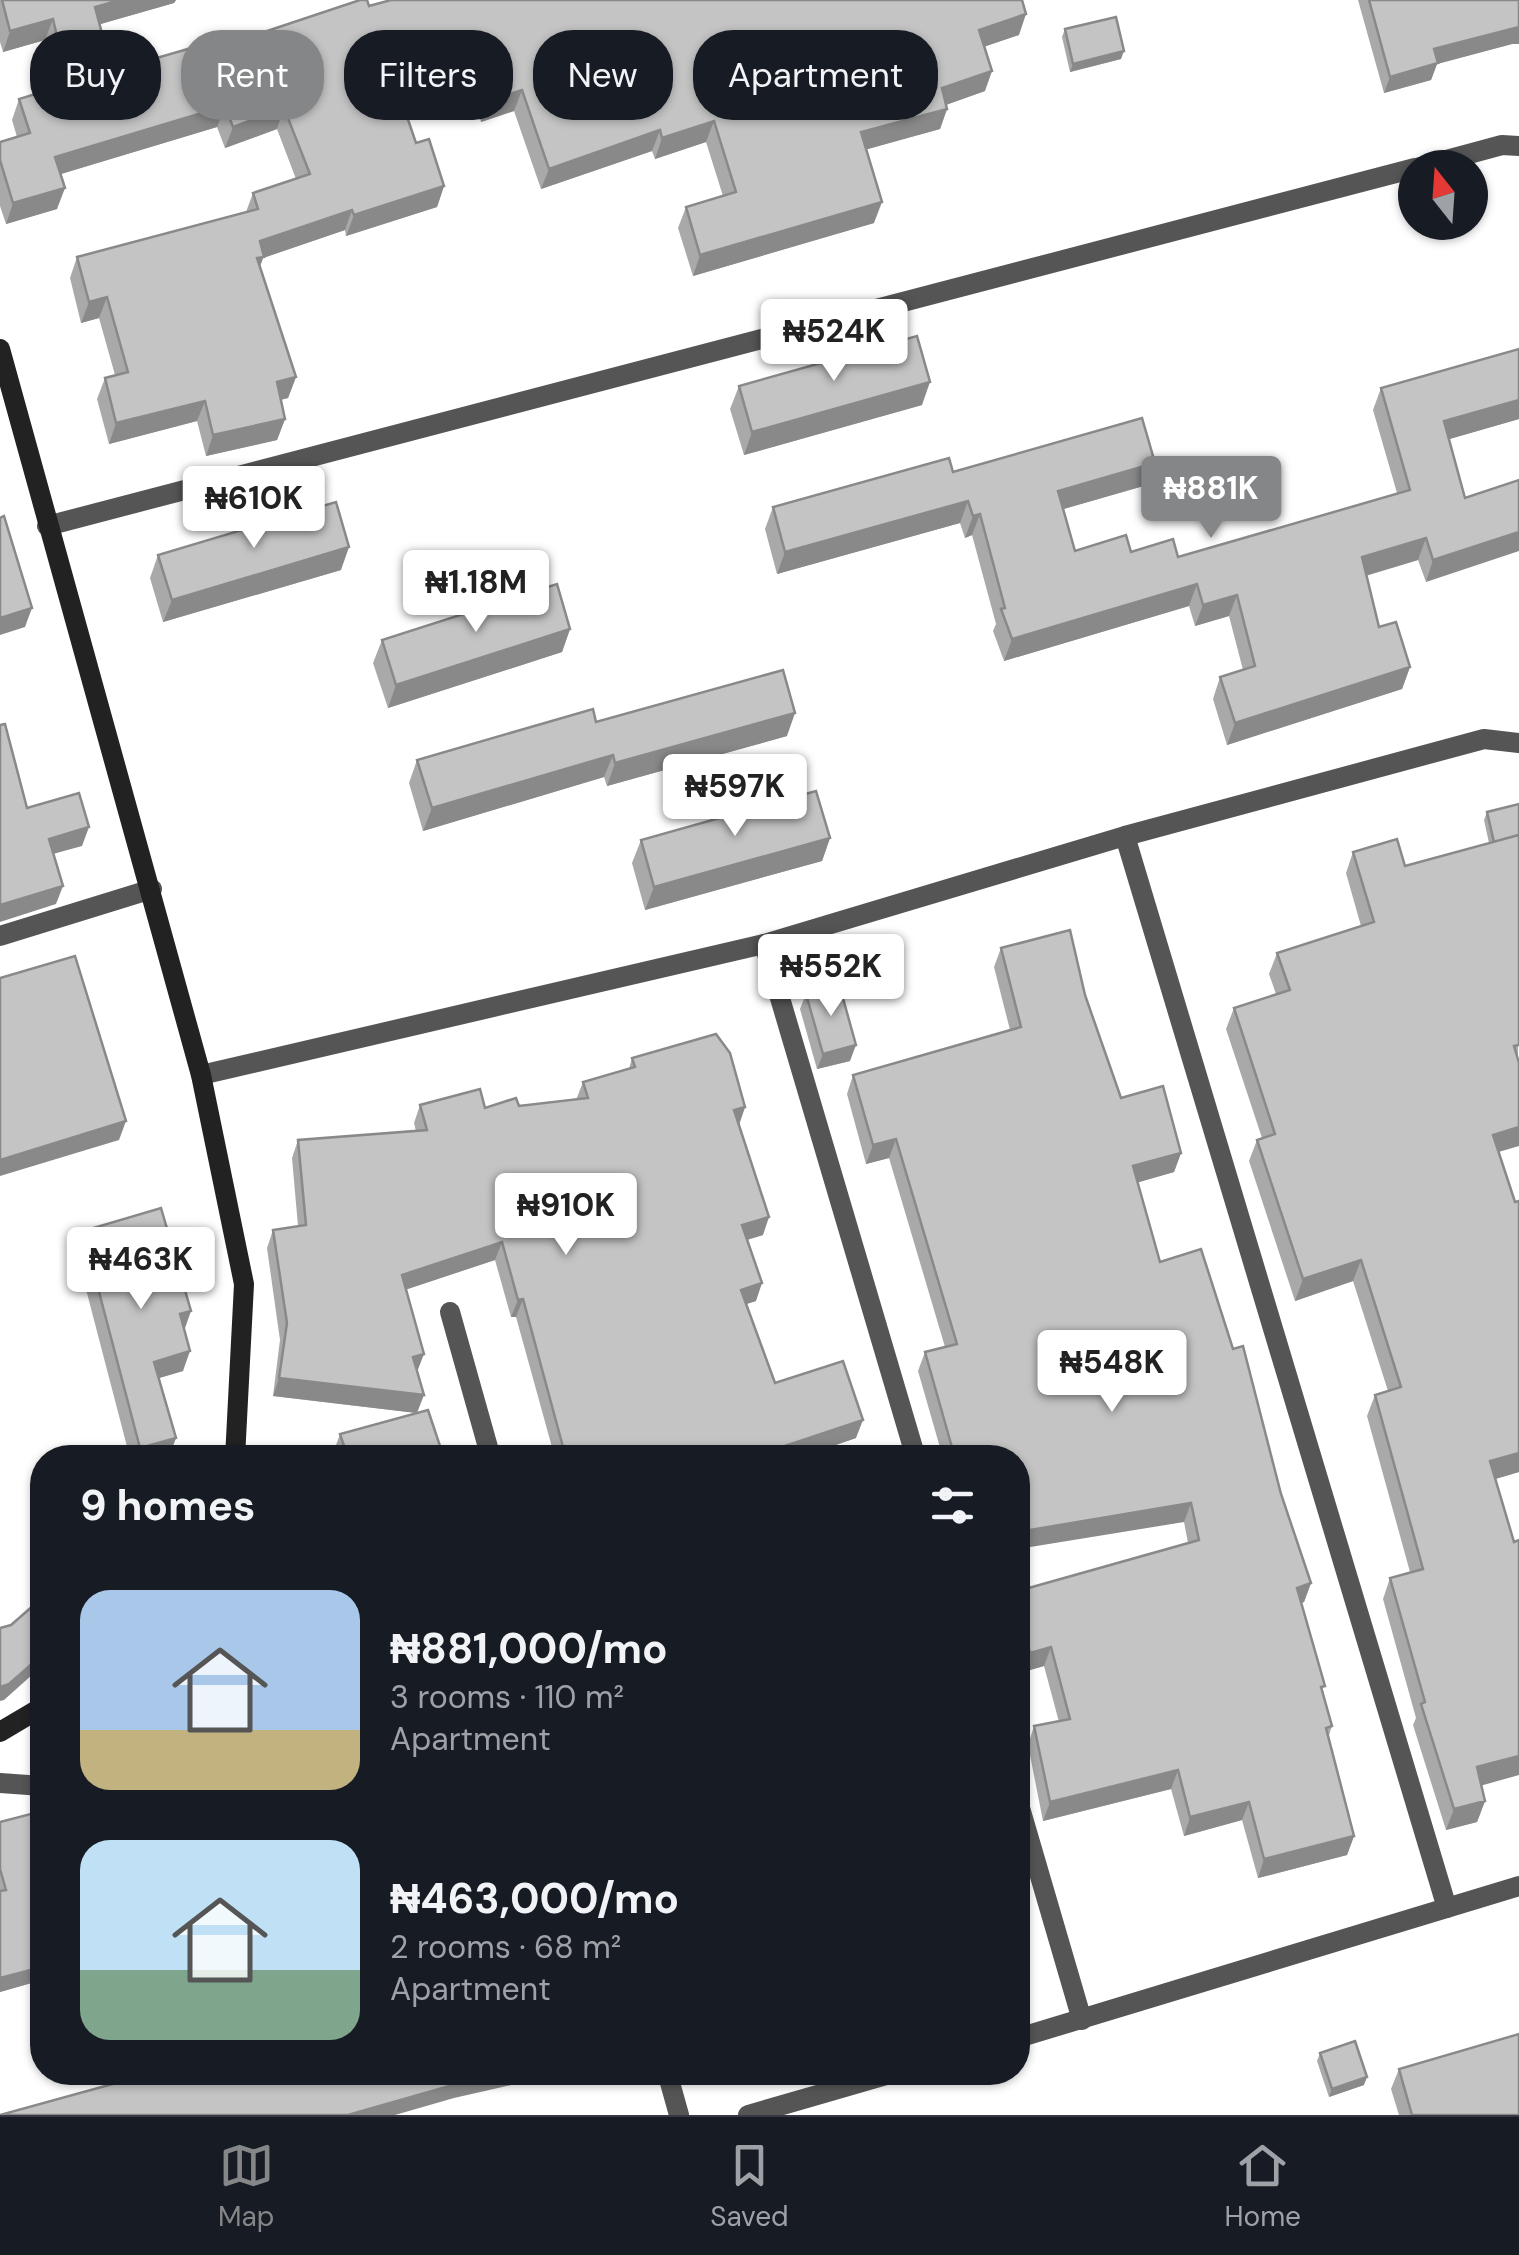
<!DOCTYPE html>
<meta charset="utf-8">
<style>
body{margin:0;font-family:"DM Sans",sans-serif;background:#242831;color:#f1f3f6;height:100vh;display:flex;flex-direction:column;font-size:38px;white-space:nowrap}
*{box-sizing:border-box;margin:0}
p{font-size:32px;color:#9ea1a6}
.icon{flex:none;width:55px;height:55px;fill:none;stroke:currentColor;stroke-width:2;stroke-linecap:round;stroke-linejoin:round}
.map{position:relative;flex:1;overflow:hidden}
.drawer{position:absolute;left:30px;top:1445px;width:1000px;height:640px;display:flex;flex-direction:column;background:#171b24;border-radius:40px;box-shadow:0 2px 8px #0004}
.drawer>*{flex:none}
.banner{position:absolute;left:30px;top:30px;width:1000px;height:90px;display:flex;gap:20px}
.needle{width:65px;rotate:343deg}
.controls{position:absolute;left:1398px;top:150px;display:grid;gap:20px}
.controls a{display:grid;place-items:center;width:90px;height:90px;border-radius:50%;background:#171b24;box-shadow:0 2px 8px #0004;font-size:50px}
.price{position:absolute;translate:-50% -85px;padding:0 22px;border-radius:10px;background:#fff;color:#222;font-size:32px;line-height:65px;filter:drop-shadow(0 2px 5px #0008)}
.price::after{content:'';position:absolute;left:50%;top:60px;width:30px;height:22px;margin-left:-15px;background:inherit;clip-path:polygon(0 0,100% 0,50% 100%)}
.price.on{background:#858687;color:#fff}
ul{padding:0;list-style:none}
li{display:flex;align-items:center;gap:30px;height:250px;padding:0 50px}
li span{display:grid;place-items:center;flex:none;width:280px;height:200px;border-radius:30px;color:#555}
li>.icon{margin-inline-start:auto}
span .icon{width:120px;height:120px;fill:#fffc;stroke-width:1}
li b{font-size:42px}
h2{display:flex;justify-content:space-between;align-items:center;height:120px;padding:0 50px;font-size:42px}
.pill{padding:0 35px;border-radius:40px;background:#171b24;box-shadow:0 2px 8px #0004;font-size:35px;line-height:90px}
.pill.on{background:#858687;color:#fff}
.tab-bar{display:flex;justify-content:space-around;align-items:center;height:140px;border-top:2px solid #363941;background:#171b24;font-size:28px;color:#9ea1a6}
.tab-bar a{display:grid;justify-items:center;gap:5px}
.tab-bar .on{color:#858687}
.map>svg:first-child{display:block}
</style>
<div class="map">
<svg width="1519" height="2115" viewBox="0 0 1519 2115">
<rect width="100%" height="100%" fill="#fff"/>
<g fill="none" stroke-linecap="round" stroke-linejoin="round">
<!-- street -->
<g stroke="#555" stroke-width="20">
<polyline points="1417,168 1502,145 1519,146"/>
<polyline points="47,526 1415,168"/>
<polyline points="1125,836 1447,1908"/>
<polyline points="0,936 152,889"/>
<polyline points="764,944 916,1458"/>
<polyline points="201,1075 764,944 1125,836 1484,739 1519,743"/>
<polyline points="450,1312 491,1458"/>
<polyline points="0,1783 42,1786"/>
<polyline points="1018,1801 1082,2020"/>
<polyline points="1018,2038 1519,1886"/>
<polyline points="667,2072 679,2115"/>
<polyline points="748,2115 897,2072"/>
</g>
<!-- secondary -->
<g stroke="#222" stroke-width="20">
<polyline points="0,349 201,1075 244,1284 235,1458"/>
<polyline points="0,1732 42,1707"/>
</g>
</g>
<!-- wall -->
<g fill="#a9a9a9">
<polygon points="0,0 176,0 174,3 100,24 112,71 201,53 369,6 1019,35 984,46 985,91 946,105 947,109 940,129 866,149 874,223 693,276 678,228 686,207 723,196 706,142 655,159 652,151 541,189 514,111 481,122 462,65 396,84 416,143 444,186 437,207 346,236 345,230 263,258 260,267 296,377 288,398 280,400 285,419 277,440 206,456 197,421 109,444 97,399 105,378 115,375 99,318 81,323 70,278 77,257 246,212 253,193 296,179 277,129 225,148 217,127 60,174 57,209 6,224 0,206 0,142 17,137 12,120 19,99 57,88 45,40 3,52 0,42"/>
<polygon points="1358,0 1519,0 1512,44 1437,64 1431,80 1384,93"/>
<polygon points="1065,29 1121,59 1070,72 1062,37"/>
<polygon points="1519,349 1519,419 1449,439 1465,498 1426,582 1418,560 1366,576 1379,627 1410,667 1402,689 1227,745 1213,699 1220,677 1243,670 1229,616 1195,626 1189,606 1004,661 993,631 996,624 972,535 965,538 960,523 777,574 765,529 773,507 953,472 1155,463 1147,485 1063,509 1075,551 1131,552 1178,557 1397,493 1373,410 1381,388"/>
<polygon points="739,386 922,405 744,455 730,409"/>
<polygon points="158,555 341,570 163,622 150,578"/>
<polygon points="570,629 562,652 388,708 373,663 382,640"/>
<polygon points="596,722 787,736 607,786 604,777 423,831 409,783 417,760"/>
<polygon points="1519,804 1518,1059 1498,1152 1515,1202 1519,1201 1519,1472 1495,1479 1481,1785 1485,1801 1477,1822 1446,1830 1413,1725 1416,1718 1383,1599 1390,1578 1410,1572 1367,1416 1375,1395 1388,1391 1353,1281 1295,1301 1249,1161 1257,1140 1262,1138 1226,1029 1234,1008 1276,994 1269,974 1277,953 1361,926 1346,873 1353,852 1405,866 1489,843 1484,820 1487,812"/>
<polygon points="830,838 822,861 645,910 632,863 641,840"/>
<polygon points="1001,948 1085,995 1121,1098 1181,1153 1174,1172 1138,1182 1160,1262 1281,1494 1311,1583 1304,1602 1301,1603 1332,1726 1328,1738 1354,1836 1347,1855 1258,1878 1242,1820 1184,1836 1171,1789 1043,1821 1028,1745 1034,1726 1059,1722 1044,1666 1023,1672 1018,1651 1018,1591 1188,1543 1184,1522 1018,1458 943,1458 918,1371 925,1352 945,1347 889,1158 866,1164 847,1094 853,1075 1010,1030 994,967"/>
<polygon points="806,994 850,1061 817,1069 800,1009"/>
<polygon points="632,1058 745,1107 739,1124 763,1235 747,1240 756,1301 746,1304 775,1383 856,1438 798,1458 555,1458 516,1317 511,1317 495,1260 406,1289 417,1372 417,1413 444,1458 335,1448 340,1434 416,1413 273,1396 280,1340 267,1248 273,1230 298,1226 292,1158 298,1140 416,1131 414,1123 420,1105 485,1108 576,1100 583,1082 629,1069"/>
<polygon points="83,1231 184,1329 183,1371 158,1378 176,1438 168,1458 130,1458 76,1251"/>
<polygon points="0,1822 42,1980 0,1992"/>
<polygon points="1320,2053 1364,2085 1329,2097 1317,2061"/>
<polygon points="1399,2069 1519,2115 1399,2115 1391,2089"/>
</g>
<!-- shaded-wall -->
<g fill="#898989">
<polygon points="120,0 176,0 174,3 87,28 95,7"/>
<polygon points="1026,14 1019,35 972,51 979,30"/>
<polygon points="53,19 45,40 3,52 10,31"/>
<polygon points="1519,27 1519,44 1512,44 1437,64 1431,80 1384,93 1390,77 1434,49"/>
<polygon points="470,45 462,65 382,88 390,67"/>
<polygon points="1124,51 1121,59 1070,72 1073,64"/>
<polygon points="992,71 985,91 934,109 942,88"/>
<polygon points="522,90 514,111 481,122 489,101"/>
<polygon points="225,106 217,127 48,178 55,157"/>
<polygon points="284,108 277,129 225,148 233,127"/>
<polygon points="947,109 940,129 854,153 861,132"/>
<polygon points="714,121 706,142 655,159 662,138"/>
<polygon points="660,130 652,151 541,189 549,169"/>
<polygon points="444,186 437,207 346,236 354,215"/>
<polygon points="65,188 57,209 6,224 13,203"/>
<polygon points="882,202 874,223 693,276 700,255"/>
<polygon points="352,210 345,230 263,258 256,277 260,241"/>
<polygon points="107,297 99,318 81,323 89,302"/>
<polygon points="296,377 288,398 269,403 277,382"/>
<polygon points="930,382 922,405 744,455 752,432"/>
<polygon points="1519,400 1519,419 1436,443 1444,421"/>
<polygon points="205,401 197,421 109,444 116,423"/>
<polygon points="285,419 277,440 206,456 213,435"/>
<polygon points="1155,463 1147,485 1050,513 1058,491"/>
<polygon points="968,501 960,523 777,574 785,552"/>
<polygon points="980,514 972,535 965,538 973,516"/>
<polygon points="1519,532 1519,551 1426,582 1433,560"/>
<polygon points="1426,538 1418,560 1354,579 1362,557"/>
<polygon points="349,547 341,570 163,622 172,600"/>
<polygon points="1197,584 1189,606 1004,661 1012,639"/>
<polygon points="1237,595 1229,616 1195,626 1203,605"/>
<polygon points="32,608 25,627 0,635 0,618"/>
<polygon points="570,629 562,652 388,708 396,685"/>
<polygon points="1410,667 1402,689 1227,745 1235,723"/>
<polygon points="795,713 787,736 607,786 615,763"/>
<polygon points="613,755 604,777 423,831 432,808"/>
<polygon points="89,827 82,846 42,857 49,839"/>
<polygon points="830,838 822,861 645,910 654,887"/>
<polygon points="63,886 56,904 0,922 0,905"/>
<polygon points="856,1045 850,1061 817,1069 823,1054"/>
<polygon points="745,1107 739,1125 734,1110"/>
<polygon points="126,1121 119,1140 0,1176 0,1160"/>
<polygon points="1519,1127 1519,1146 1485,1156 1493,1135"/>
<polygon points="896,1139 889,1158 866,1164 873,1145"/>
<polygon points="1181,1153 1174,1172 1126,1186 1133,1166"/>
<polygon points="769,1217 763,1235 736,1243 742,1225"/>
<polygon points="502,1242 495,1260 396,1293 402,1275"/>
<polygon points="1361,1260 1353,1281 1295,1301 1303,1279"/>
<polygon points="762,1283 756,1301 734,1308 741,1290"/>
<polygon points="523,1299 516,1317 511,1317 518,1300"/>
<polygon points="191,1311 184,1331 180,1314"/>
<polygon points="190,1351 183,1371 146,1382 154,1362"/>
<polygon points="424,1354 417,1372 413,1357"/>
<polygon points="279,1378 424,1395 417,1413 273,1396"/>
<polygon points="863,1420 856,1438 798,1458 757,1458 758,1455"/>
<polygon points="176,1438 168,1458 136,1458 140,1448"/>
<polygon points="1519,1453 1519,1472 1482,1483 1490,1461"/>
<polygon points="1191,1503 1184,1522 1018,1549 1018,1532"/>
<polygon points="1311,1583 1304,1602 1290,1607 1297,1588"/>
<polygon points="1051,1647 1044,1666 1023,1672 1030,1653"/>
<polygon points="42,1655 42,1666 4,1700 0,1701 0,1687"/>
<polygon points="1519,1756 1519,1775 1469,1789 1477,1767"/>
<polygon points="1178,1770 1171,1789 1043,1821 1050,1802"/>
<polygon points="1485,1801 1477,1822 1446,1830 1454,1809"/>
<polygon points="1249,1802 1242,1820 1184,1836 1190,1817"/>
<polygon points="1354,1836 1347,1855 1258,1878 1264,1859"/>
<polygon points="1023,1916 1018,1932 1018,1918"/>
<polygon points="42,1967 42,1980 0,1992 0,1978"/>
<polygon points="505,2072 544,2072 542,2078 454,2098 395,2115 348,2115 460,2083"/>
<polygon points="547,2072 575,2072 543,2082"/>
<polygon points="1367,2077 1364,2085 1329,2097 1332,2089"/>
</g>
<!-- building -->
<g fill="#c4c4c4" stroke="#898989" stroke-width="2.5">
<polygon points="2,0 120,0 95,7 112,71 198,46 201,53 360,0 367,0 369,6 391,0 1022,0 1026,14 979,30 992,71 942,88 947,109 861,132 882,202 700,255 686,207 736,192 714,121 662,138 660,130 549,169 522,90 489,101 470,45 390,67 416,143 429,139 444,186 354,215 352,210 260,241 264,257 257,258 296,377 277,382 285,419 213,435 205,401 116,423 105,378 128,372 107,297 89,302 77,257 258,209 253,193 310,174 284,108 233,127 225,106 55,157 65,188 13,203 0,160 0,142 30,133 19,99 68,84 53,19 10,31"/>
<polygon points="1369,0 1519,0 1519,27 1434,49 1438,63 1390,77"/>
<polygon points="1116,17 1124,51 1073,64 1065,29"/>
<polygon points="917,336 930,382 752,432 739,386"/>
<polygon points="1519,349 1519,400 1444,421 1465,498 1519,480 1519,532 1433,560 1426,538 1362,557 1379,627 1396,622 1410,667 1235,723 1220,677 1255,666 1237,595 1203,605 1197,584 1012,639 1001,609 1005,608 980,514 973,516 968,501 785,552 773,507 949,458 953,472 1142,418 1155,463 1058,491 1075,551 1126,535 1131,552 1173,539 1178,557 1410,490 1381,388"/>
<polygon points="336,502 349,547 172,600 158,555"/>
<polygon points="4,516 32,608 0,618 0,518"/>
<polygon points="557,584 570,629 396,685 382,640"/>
<polygon points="783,670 795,713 615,763 613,755 432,808 417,760 593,709 596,722"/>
<polygon points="5,724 27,808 79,793 89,827 49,839 63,886 0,905 0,725"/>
<polygon points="816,791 830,838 654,887 641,840"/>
<polygon points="1519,804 1519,835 1494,842 1487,812"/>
<polygon points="1519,835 1519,1045 1514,1046 1519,1063 1519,1127 1493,1135 1515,1202 1519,1201 1519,1453 1490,1461 1514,1542 1519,1540 1519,1756 1477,1767 1485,1801 1454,1809 1421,1704 1425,1702 1390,1578 1423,1569 1375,1395 1401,1387 1361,1260 1303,1279 1257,1140 1275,1134 1234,1008 1290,990 1277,953 1374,922 1353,852 1397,839 1405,866"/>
<polygon points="1070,930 1085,995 1121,1098 1163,1086 1181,1153 1133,1166 1160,1262 1201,1249 1233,1349 1243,1346 1281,1494 1311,1583 1297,1588 1325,1686 1321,1687 1332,1726 1326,1728 1354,1836 1264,1859 1249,1802 1190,1817 1178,1770 1050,1802 1034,1726 1070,1719 1051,1647 1030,1653 1018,1608 1018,1591 1199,1540 1191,1503 1018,1532 1018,1458 955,1458 925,1352 957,1344 896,1139 873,1145 853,1075 1021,1027 1001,948"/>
<polygon points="75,956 126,1121 0,1160 0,978"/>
<polygon points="839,984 856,1045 823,1054 806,994"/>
<polygon points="716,1034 730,1053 745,1107 734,1110 769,1217 742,1225 762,1283 741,1290 775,1383 843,1361 863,1420 758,1455 758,1458 566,1458 523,1299 518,1300 502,1242 402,1275 424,1354 413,1357 424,1395 279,1378 287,1323 273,1230 306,1225 298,1140 427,1130 420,1105 480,1089 485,1108 516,1098 519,1106 588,1098 583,1082 635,1067 632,1058"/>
<polygon points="161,1208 191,1311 180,1314 190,1351 154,1362 176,1438 140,1448 83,1231"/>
<polygon points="428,1410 444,1458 299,1458 344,1446 340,1434"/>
<polygon points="42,1598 42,1655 9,1684 0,1687 0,1628 11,1625"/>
<polygon points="42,1811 42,1967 0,1978 0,1891 6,1890 0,1869 0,1822"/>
<polygon points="1018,1896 1023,1916 1018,1918"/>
<polygon points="1519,2034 1519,2115 1412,2115 1399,2069"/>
<polygon points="1355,2041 1367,2077 1332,2089 1320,2053"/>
<polygon points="156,2072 505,2072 460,2083 348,2115 0,2115"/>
</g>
</svg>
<div class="controls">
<a><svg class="needle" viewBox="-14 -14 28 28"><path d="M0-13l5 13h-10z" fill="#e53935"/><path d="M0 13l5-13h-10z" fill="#9ea1a6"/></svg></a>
</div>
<b class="price" style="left:834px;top:384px">₦524K</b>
<b class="price on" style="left:1211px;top:541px">₦881K</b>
<b class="price" style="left:254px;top:551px">₦610K</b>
<b class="price" style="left:476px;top:635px">₦1.18M</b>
<b class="price" style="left:735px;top:839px">₦597K</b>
<b class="price" style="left:831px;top:1019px">₦552K</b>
<b class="price" style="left:566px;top:1258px">₦910K</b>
<b class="price" style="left:141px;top:1312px">₦463K</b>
<b class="price" style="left:1112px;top:1415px">₦548K</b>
<div class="banner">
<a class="pill">Buy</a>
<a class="pill on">Rent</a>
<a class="pill">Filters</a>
<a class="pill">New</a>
<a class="pill">Apartment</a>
</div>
<section class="drawer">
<h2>9 homes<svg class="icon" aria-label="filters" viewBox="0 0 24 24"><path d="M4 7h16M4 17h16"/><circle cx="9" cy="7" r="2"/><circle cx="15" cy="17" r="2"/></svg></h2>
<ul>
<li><span style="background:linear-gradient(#a9c7e8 70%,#c2b280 0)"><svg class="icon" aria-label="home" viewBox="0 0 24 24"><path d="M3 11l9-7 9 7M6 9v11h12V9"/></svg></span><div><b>₦881,000/mo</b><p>3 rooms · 110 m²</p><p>Apartment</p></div></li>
<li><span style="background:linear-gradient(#bfe0f5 65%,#7fa58c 0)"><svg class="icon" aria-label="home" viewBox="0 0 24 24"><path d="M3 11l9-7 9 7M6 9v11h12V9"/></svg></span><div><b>₦463,000/mo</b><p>2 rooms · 68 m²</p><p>Apartment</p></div></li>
</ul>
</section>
</div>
<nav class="tab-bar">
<a class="on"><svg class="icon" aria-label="map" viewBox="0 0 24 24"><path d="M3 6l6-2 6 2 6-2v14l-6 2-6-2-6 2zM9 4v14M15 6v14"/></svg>Map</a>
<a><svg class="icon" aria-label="saved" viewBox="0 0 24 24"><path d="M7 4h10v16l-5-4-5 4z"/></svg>Saved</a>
<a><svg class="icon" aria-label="home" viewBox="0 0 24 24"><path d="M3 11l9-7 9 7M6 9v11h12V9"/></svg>Home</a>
</nav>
